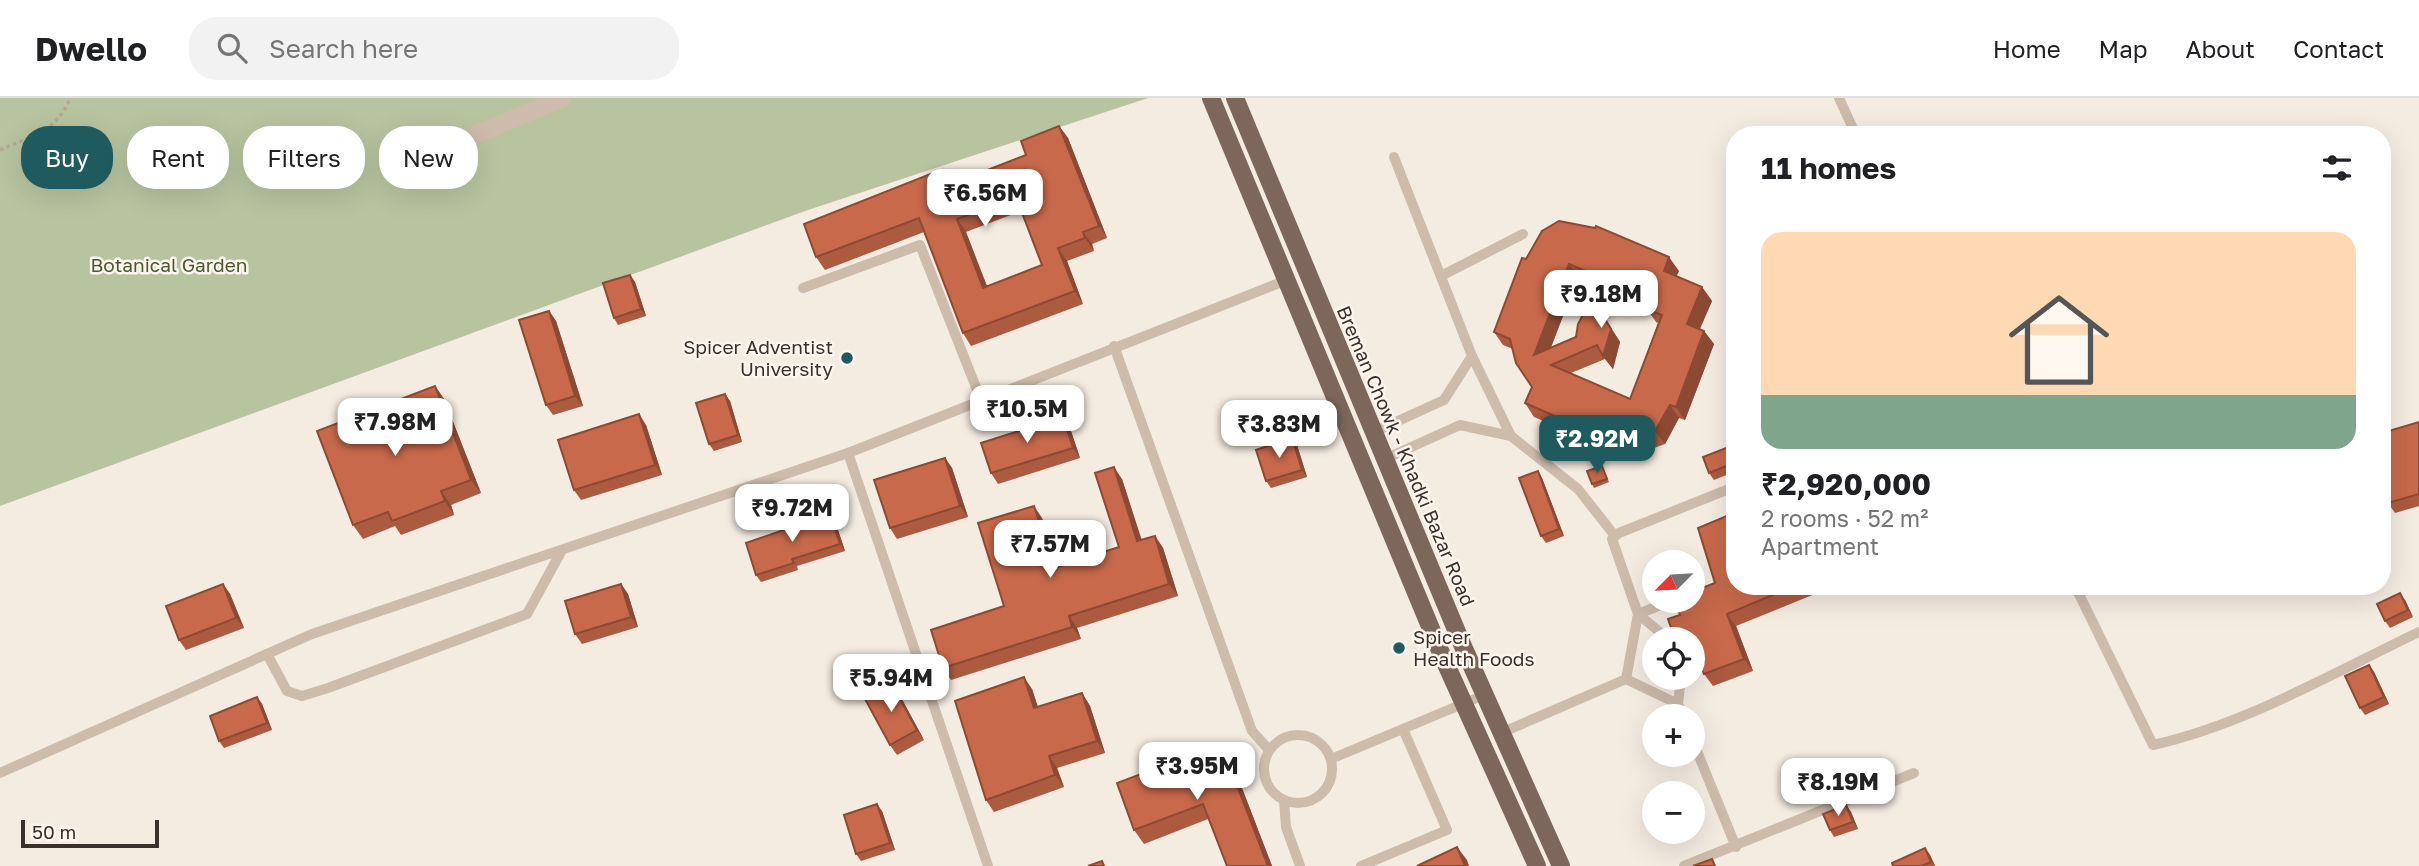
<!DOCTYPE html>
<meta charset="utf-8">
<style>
body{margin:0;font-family:"Golos Text",sans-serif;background:#f2f2f2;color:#202124;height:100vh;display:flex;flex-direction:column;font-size:26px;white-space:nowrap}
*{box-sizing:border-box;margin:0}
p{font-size:23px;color:#757577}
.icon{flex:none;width:38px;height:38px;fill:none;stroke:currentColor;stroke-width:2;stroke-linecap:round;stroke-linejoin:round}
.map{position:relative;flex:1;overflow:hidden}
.panel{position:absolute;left:1726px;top:28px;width:665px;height:469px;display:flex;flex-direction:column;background:#fff;border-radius:28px;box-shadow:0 7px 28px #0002}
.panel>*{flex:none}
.top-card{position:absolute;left:21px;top:28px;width:665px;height:63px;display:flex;gap:14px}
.needle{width:46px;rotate:246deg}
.buttons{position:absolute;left:1642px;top:452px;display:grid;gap:14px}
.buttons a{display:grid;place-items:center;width:63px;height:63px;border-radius:50%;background:#fff;box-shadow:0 7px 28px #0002;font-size:35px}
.scale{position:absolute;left:21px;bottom:18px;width:138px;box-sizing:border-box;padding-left:7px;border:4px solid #3b302b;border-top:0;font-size:19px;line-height:24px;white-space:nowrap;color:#3b302b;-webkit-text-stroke:5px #fbf5ee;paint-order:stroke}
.price{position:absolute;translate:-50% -60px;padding:0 16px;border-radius:14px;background:#fff;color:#222;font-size:23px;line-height:46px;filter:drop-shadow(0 2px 4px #0008)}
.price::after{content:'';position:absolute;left:50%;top:42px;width:21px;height:16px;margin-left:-10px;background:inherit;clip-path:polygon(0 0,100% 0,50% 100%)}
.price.selected{background:#1f5a5e;color:#fff}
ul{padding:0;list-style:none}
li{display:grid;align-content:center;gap:14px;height:371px;padding:0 35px}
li+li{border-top:2px solid #e0e0e0}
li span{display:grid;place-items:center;height:217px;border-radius:21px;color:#555}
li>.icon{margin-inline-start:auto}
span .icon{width:126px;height:126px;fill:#fffc;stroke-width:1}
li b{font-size:30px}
h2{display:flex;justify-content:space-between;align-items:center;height:84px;padding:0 35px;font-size:30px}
.tag{padding:0 24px;border-radius:28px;background:#fff;box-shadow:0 7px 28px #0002;font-size:24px;line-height:63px}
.tag.selected{background:#1f5a5e;color:#fff}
header{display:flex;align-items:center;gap:42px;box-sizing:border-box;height:98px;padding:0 35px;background:#fff;border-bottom:2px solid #e0e0e0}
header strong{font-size:33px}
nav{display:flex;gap:38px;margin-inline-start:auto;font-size:24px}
.search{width:490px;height:63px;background:#f2f2f2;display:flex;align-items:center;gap:18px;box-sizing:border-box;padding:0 24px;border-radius:28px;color:#757577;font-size:26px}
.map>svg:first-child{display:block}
</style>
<header>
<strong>Dwello</strong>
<div class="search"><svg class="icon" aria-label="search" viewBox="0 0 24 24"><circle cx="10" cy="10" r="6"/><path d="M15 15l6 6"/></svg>Search here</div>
<nav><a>Home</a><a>Map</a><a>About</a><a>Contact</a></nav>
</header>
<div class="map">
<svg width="2419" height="768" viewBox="0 0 2419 768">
<rect width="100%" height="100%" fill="#f4ebe1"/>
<!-- green -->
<polygon fill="#b8c4a0" points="0,0 1148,0 808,112 0,408"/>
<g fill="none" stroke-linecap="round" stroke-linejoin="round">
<!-- path -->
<path stroke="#b9a596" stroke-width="3.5" stroke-dasharray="3.5 3.5" stroke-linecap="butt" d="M0,52C29,39 58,33 70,0"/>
<!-- service -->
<g stroke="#cdbbac" stroke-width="10">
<polyline points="1839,0 1856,37"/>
<polyline points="1394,59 1472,258"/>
<polyline points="1441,178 1523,136"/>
<polyline points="803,190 920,147 981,302"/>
<polyline points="1114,248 1252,633 1269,652"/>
<polyline points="1374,334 1444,302 1472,258 1511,338"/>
<polyline points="848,355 988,768"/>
<polyline points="1385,361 1460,327 1511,338 1578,391 1615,438"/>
<path d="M2075,488L2153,647C2246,626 2333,575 2419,534"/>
<polyline points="1668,541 1638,516 1673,502"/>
<polyline points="267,556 287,593 302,598 328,590 527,516 562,452"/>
<polyline points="1626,581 1638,516 1612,441 1619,435 1734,389"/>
<polyline points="1678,606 1681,579"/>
<polyline points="1501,635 1626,581 1678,606 1683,618"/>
<circle cx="1298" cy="671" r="34"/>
<polyline points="1692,641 1736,749"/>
<polyline points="1331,661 1484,597"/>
<polyline points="0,675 312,536 848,355 1287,182"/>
<polyline points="1284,702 1286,729 1300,768"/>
<polyline points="1361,768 1447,732 1403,631"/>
<polyline points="1684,768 1914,675"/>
</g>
<!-- minor -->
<polyline stroke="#cdbbac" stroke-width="18" points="425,58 563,0"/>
<!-- primary -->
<g stroke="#7d675c" stroke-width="18">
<polyline points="1211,0 1441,555 1537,768"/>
<polyline points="1235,0 1462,546 1561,768"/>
</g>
</g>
<!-- wall -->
<g fill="#ac5a40" fill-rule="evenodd">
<path d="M1059,28L1068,40L1107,140L1092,146L1094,153L1067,163L1083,206L971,248L963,235L924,134L825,172L816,159L938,73L947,87L1026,57ZM1021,113L1042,167L987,188L966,134Z"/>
<path d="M1526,161L1679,173L1676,178L1702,189L1712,203L1700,231L1704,233L1714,246L1685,322L1679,320L1665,346L1638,356L1611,342L1608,350L1534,319L1525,305L1532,289L1513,251L1503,247L1494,234ZM1578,179L1648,209L1647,211L1656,224L1658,225L1630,301L1571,275L1605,261L1613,271L1620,244L1592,200L1576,239L1551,249Z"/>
<polygon points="630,177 635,184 646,218 618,227 614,220"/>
<polygon points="549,213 556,223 583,308 553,317 546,307"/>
<polygon points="435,288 444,301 481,395 451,407 454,417 401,437 395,428 363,441 353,427"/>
<polygon points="725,296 730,303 742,344 714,353 709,346"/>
<polygon points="2419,324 2419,408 2395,415 2388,405"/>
<polygon points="646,327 662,377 581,402 574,392"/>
<polygon points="1070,330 1080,360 998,386 991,375"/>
<polygon points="1297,347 1307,379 1271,390 1266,383"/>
<polygon points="1734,347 1734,374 1714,382 1709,375"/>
<polygon points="945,360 952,370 968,419 897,441 890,430"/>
<polygon points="1602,368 1609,384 1594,390 1592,386"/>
<polygon points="1538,373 1542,380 1564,438 1546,445 1541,438"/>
<polygon points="1122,381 1141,442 1155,438 1163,450 1178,498 1077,530 1081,541 951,582 943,570 1004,508 1042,420 1058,468 1119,449"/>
<polygon points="830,416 835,423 845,453 797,468 798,472 761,484 756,477"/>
<polygon points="223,486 230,496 244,530 186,552 179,542"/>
<polygon points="621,486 628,496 638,529 582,546 575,536"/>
<polygon points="1734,488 1813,488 1815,496 1736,528 1753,573 1713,588 1704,576 1702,571 1692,575 1692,541 1680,517"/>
<polygon points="2405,502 2413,519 2390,530 2385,523"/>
<polygon points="2369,567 2374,574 2389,606 2365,617 2360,610"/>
<polygon points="1032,591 1038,609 1082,595 1090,608 1105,655 1057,670 1064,689 994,714 986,702"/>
<polygon points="899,596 924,642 897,657 890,647"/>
<polygon points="257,599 262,606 272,632 224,650 219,643"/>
<polygon points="1230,659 1272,768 1227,768 1208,721 1144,746 1134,732"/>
<polygon points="1846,707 1851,714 1858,731 1834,739 1830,732"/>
<polygon points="882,713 895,752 861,763 856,756"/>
<polygon points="1925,750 1930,757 1935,768 1893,768"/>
</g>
<!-- shaded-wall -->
<g fill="#8c4a34">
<polygon points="1059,28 1068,40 1107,140 1099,128"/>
<polygon points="938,73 946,86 952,101 944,89"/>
<polygon points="957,121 966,134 992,202 983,190"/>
<polygon points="1083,134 1092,146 1094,153 1085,140"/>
<polygon points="1058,150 1067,163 1083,206 1075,193"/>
<polygon points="1669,159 1679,173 1673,186 1664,173"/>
<polygon points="1569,166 1578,179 1543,270 1534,257"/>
<polygon points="630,177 635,184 646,218 641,211"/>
<polygon points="1702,189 1712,203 1696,239 1687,226"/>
<polygon points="1592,200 1620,244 1613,271 1603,258"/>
<polygon points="549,213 556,223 583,308 575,298"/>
<polygon points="1704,233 1714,246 1685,322 1676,309"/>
<polygon points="435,288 444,301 481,395 471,382"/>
<polygon points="725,296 730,303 742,344 738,337"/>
<polygon points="1670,307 1679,320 1665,346 1655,333"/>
<polygon points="639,316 646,327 662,377 655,367"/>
<polygon points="1063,319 1070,330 1080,360 1073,350"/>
<polygon points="1602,329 1611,342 1608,350 1598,337"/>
<polygon points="1292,340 1297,347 1307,379 1302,372"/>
<polygon points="945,360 952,370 968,419 960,408"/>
<polygon points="1114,369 1122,381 1146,455 1137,443"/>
<polygon points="1538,373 1542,380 1564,438 1559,431"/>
<polygon points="441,393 451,407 454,417 445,403"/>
<polygon points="1034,408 1042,420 1062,482 1054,470"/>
<polygon points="830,416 835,423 845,453 840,446"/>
<polygon points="1155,438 1163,450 1178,498 1169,486"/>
<polygon points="223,486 230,496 244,530 236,520"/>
<polygon points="621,486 628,496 638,529 631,519"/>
<polygon points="2400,495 2405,502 2413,519 2408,512"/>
<polygon points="1727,516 1736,528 1753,573 1744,561"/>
<polygon points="1069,518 1077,530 1081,541 1072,529"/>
<polygon points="2369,567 2374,574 2389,606 2384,599"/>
<polygon points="1024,579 1032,591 1042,622 1034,610"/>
<polygon points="892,586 899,596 924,642 917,632"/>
<polygon points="1082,595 1090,608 1105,655 1097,643"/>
<polygon points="257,599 262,606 272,632 267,625"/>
<polygon points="1221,646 1230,659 1272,768 1268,768"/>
<polygon points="1049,658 1057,670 1064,689 1055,677"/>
<polygon points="877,706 882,713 895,752 890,745"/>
<polygon points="1846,707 1851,714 1858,731 1853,724"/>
<polygon points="1457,749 1467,762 1469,768 1465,768"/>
<polygon points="1925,750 1930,757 1935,768 1931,764"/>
</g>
<!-- building -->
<g fill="#c8694b" stroke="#8c4a34" stroke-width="2" fill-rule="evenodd">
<path d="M1059,28L1099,128L1083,134L1085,140L1058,150L1075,193L963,235L919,120L816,159L804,126L938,73L944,89L1026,57L1021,43ZM1016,99L1042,167L983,190L957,121Z"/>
<path d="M1559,123L1595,130L1596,128L1669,159L1664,173L1702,189L1687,226L1704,233L1676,309L1670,307L1655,333L1629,343L1602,329L1598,337L1525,305L1532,289L1516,265L1510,241L1494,234L1522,160L1526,161L1542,133ZM1569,166L1651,201L1647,211L1662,217L1630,301L1551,267L1597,247L1603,258L1611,231L1592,200L1578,226L1576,239L1534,257Z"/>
<polygon points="630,177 641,211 614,220 603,185"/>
<polygon points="549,213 575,298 546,307 519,222"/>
<polygon points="435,288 471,382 441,393 445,403 392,423 388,414 353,427 317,333"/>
<polygon points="725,296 738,337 709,346 696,305"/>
<polygon points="639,316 655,367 574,392 558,342"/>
<polygon points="1063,319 1073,350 991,375 981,345"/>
<polygon points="2419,324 2419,396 2388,405 2382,383 2382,335"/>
<polygon points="1292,340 1302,372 1266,383 1256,352"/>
<polygon points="1734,347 1734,365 1709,375 1703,359"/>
<polygon points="945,360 960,408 890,430 874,382"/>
<polygon points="1602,368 1607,381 1592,386 1587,373"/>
<polygon points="1114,369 1137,443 1155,438 1169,486 1069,518 1072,529 943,570 931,532 1004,508 978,425 1034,408 1054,470 1119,449 1095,375"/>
<polygon points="1538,373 1559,431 1541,438 1519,380"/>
<polygon points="1734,415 1734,488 1794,488 1727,516 1744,561 1704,576 1697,558 1692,560 1692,541 1675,541 1668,521 1680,517 1674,502 1692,502 1692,494 1715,485 1698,430"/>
<polygon points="830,416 840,446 792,461 794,465 756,477 746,445"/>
<polygon points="223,486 236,520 179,542 166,508"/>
<polygon points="621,486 631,519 575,536 565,503"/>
<polygon points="2400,495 2408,512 2385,523 2377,506"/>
<polygon points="2369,567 2384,599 2360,610 2345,578"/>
<polygon points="1024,579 1034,610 1082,595 1097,643 1049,658 1055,677 986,702 955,603"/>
<polygon points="892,586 917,632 890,647 865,601"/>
<polygon points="257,599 267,625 219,643 210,618"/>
<polygon points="1221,646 1268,768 1227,768 1203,706 1134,732 1117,685"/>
<polygon points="877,706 890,745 856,756 844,717"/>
<polygon points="1846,707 1853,724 1830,732 1823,716"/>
<polygon points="1457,749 1465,768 1417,768"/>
<polygon points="1925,750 1931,764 1921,768 1893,768 1892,765"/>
<polygon points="1712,761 1715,768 1693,768"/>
<polygon points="1102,763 1104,768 1088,768"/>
</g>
<!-- markers -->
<g fill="#1f5a5e" stroke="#fbf5ee" stroke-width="2.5">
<circle cx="847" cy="260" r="7"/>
<circle cx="1399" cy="550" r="7"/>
</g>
<g text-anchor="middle" stroke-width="5" stroke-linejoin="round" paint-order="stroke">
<!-- park labels -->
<g font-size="19" fill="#4a5a2e" stroke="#fbf5ee">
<text x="169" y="174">Botanical Garden</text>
</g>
<!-- poi labels -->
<g font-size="19" fill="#3b302b" stroke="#fbf5ee" text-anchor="end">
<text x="833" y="256">Spicer Adventist<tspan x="833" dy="22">University</tspan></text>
<text x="1413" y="546" text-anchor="start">Spicer<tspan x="1413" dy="22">Health Foods</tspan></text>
</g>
<!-- street labels -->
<g font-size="19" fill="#3b302b" stroke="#fbf5ee">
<text transform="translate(1406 358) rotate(67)" y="7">Breman Chowk - Khadki Bazar Road</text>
</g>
</g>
</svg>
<div class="buttons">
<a><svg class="needle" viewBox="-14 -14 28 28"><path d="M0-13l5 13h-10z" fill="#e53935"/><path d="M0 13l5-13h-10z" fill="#757577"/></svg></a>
<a><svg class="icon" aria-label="locate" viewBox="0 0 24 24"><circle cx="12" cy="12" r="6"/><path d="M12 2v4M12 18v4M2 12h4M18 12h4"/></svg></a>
<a>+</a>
<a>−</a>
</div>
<div class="scale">50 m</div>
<b class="price" style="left:985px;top:131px">₹6.56M</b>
<b class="price" style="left:1601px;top:232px">₹9.18M</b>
<b class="price" style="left:1027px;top:347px">₹10.5M</b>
<b class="price" style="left:395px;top:360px">₹7.98M</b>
<b class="price" style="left:1279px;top:362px">₹3.83M</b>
<b class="price selected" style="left:1597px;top:377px">₹2.92M</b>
<b class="price" style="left:792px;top:446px">₹9.72M</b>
<b class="price" style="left:1050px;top:482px">₹7.57M</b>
<b class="price" style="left:891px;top:616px">₹5.94M</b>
<b class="price" style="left:1197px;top:704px">₹3.95M</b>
<b class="price" style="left:1838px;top:720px">₹8.19M</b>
<div class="top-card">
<a class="tag selected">Buy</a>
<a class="tag">Rent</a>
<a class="tag">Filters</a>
<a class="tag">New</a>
</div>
<section class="panel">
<h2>11 homes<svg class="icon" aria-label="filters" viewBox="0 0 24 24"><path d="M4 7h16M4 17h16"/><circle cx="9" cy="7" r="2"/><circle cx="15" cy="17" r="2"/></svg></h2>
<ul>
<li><span style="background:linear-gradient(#ffd9b3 75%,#7fa58c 0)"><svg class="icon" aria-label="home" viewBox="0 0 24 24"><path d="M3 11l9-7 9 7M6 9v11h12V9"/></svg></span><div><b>₹2,920,000</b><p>2 rooms · 52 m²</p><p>Apartment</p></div></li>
</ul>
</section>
</div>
